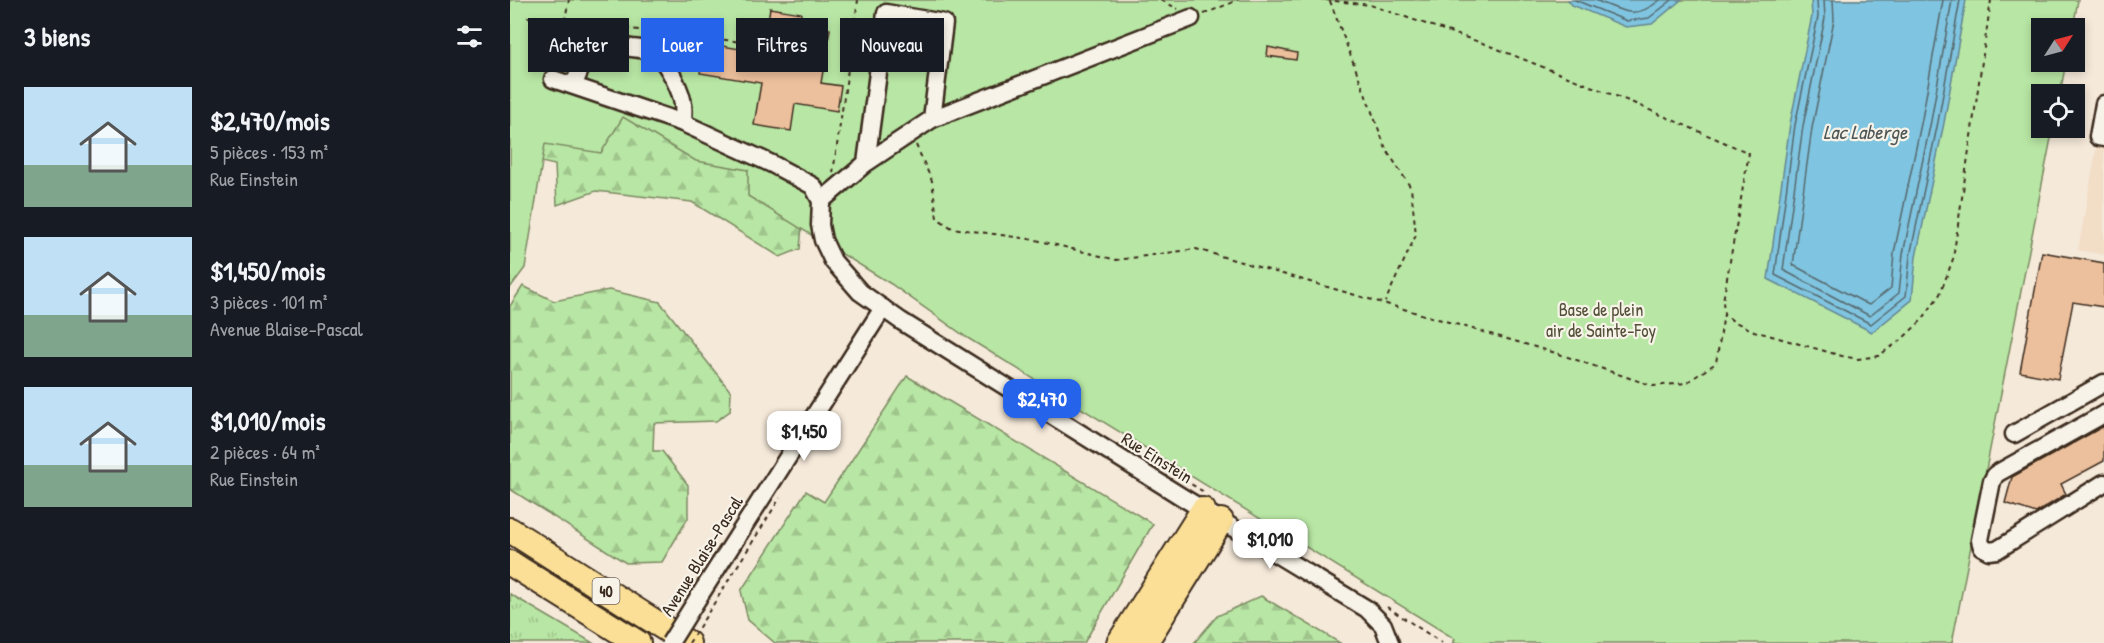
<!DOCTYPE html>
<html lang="fr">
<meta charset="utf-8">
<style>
body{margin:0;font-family:"Patrick Hand",sans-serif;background:#20242c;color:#f1f3f6;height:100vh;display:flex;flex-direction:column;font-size:22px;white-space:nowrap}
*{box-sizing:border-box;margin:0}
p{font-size:20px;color:#9ea1a6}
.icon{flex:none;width:33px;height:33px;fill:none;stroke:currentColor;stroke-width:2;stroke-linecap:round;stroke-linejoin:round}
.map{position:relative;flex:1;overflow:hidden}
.panel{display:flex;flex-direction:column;background:#171b24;width:510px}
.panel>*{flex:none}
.top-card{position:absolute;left:18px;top:18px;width:570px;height:54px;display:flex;gap:12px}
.needle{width:39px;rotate:54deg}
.fabs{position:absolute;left:1521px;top:18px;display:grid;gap:12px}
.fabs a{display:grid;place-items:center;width:54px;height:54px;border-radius:0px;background:#171b24;box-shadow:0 3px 9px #0003;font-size:30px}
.price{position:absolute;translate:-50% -51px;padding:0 14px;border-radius:12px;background:#fff;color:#222;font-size:20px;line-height:39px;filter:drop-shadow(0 2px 3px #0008)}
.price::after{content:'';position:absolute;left:50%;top:36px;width:18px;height:14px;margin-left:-9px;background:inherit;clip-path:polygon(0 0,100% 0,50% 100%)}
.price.active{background:#2563eb;color:#fff}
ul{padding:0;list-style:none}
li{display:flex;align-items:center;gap:18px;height:150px;padding:0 24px}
li span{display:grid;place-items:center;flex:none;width:168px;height:120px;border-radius:0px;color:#555}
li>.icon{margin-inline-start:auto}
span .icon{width:72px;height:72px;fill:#fffc;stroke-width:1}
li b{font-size:26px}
h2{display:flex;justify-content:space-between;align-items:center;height:72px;padding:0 24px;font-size:26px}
.pill{padding:0 21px;border-radius:0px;background:#171b24;box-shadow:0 3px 9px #0003;font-size:21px;line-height:54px}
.pill.active{background:#2563eb;color:#fff}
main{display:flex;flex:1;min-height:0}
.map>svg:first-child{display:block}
</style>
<main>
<section class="panel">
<h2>3 biens<svg class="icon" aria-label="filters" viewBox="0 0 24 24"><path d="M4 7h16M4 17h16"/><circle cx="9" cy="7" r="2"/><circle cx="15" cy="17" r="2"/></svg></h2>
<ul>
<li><span style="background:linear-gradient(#bfe0f5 65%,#7fa58c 0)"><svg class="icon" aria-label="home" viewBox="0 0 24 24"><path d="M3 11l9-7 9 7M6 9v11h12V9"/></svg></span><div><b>$2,470/mois</b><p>5 pièces · 153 m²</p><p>Rue Einstein</p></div></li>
<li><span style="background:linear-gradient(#bfe0f5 65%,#7fa58c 0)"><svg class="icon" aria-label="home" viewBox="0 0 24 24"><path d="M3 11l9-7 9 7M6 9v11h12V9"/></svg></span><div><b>$1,450/mois</b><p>3 pièces · 101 m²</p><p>Avenue Blaise-Pascal</p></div></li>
<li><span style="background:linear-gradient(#bfe0f5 65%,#7fa58c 0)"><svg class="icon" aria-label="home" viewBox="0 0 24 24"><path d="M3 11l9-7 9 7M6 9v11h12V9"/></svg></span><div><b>$1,010/mois</b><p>2 pièces · 64 m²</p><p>Rue Einstein</p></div></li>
</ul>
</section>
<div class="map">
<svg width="1594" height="643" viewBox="0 0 1594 643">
<defs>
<pattern id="grass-tufts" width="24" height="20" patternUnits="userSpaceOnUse" patternTransform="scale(1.5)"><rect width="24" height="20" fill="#b8e6a4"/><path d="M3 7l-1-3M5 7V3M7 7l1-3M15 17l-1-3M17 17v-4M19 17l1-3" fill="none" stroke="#9fc58d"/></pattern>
<pattern id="forest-firs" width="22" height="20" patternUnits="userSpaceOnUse" patternTransform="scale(1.5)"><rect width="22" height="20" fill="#b8e6a4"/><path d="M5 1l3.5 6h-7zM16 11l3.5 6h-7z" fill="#9fc58d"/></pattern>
</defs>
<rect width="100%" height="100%" fill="#f5e9d9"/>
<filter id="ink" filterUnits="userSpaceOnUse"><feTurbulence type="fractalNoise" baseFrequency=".0167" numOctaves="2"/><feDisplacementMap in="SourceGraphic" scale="12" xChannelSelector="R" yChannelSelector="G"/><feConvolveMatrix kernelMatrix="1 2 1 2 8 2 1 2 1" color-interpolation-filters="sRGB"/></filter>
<g filter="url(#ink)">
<!-- built -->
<polygon fill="#f2ddc7" points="1594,107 1594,255 1568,250"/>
<!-- grass -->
<polygon fill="url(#grass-tufts)" stroke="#7a8861" stroke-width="1.5" points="0,594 83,643 0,643"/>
<!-- forest -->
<g fill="url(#forest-firs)" stroke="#7a8861" stroke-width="1.5">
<polygon points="42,91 188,143 294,201 290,249 270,257 182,202 86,191 47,205 45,165 18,159"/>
<polygon points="13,286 44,301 99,290 150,302 221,392 220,411 206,421 144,423 143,451 152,451 178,485 178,518 152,562 116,563 0,489 0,306"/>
<polygon points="397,376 643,524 574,643 265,643 238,620 231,591 296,491 314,502"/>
<polygon points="751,596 830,643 684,643 707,616"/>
</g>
<!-- park -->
<polygon fill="#b8e6a4" stroke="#7a8861" stroke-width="1.5" points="0,0 1568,0 1563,28 1532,28 1532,62 1556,62 1550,94 1532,94 1532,128 1543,128 1442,643 943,643 945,639 456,337 381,284 238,196 238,170 186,161 113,117 91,153 35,144 15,268 0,288"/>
<!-- water -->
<g fill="#7fc4e0" stroke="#648692" stroke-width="1.5">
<polygon points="1058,0 1171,0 1142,24 1116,27 1062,5"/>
<polygon points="1301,0 1456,0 1434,123 1406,257 1402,300 1362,332 1258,279 1280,124 1302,16"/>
</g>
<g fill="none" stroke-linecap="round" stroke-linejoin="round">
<!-- shore -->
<g stroke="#56686c" stroke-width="1.5">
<polyline points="1065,0 1117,21 1139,18 1162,0"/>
<path d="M1085,0C1113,11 1124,21 1150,0"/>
<polyline points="1307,0 1308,17 1285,125 1265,275 1361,324 1396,296 1400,256 1428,122 1450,0"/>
<polyline points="1314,0 1315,18 1293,126 1273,270 1360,316 1389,293 1393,254 1421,121 1442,0"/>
<polyline points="1323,0 1324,20 1302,128 1283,265 1359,305 1381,288 1384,253 1412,119 1433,0"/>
</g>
</g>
<!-- building -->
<g fill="#ecc09c" stroke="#3b2a1e" stroke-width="1.5">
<polygon points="260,8 291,13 289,24 320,29 311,83 331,86 327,111 285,104 281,131 244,125 251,83 190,73 195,43 253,53"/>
<polygon points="758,47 787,53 786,60 757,56"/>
<polygon points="1532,252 1594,263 1594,307 1563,302 1548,379 1510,372"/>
<polygon points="1594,426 1594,461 1551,484 1556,494 1526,513 1495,503 1502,477"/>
</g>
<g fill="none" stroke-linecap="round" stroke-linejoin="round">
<!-- minor casing -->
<g stroke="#3b2a1e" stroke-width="21">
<g id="minor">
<polyline points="43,79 173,123 262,164 303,186 311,201 310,225 313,240 323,261 350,292 391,321 672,497 857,609 873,625 880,643"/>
<path d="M64,85C75,52 88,43 122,48C132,49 140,50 148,56C158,64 172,92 173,105C174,111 173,117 173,123"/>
<polyline points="1594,104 1588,137 1594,138"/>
<polyline points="422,119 681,18"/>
<polyline points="311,201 356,163 422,119 434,23 376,13 356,163"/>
<polyline points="1594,414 1486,474 1482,481 1470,540 1472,547 1479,551 1487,550 1594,483"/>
<polyline points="1504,434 1594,383"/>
<polyline points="188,598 373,308"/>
</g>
</g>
<!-- highway casing -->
<g stroke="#3b2a1e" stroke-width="28">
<g id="highway">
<polyline points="0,530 178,643"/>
<polyline points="0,563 128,643"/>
<polyline points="609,643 693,510"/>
<polyline points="635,643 711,521"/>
</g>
</g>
<!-- path -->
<g stroke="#3b2a1e" stroke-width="2" stroke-dasharray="4.5 4.5" stroke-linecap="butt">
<polyline points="651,0 668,9"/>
<polyline points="816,0 860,5 975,44 1121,102 1239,153 1213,301 1214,314 1223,321 1244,331 1332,356 1348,359 1368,356 1390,341 1412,320 1430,294 1443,259 1481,0"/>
<polyline points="820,1 876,149 901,188 906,235 875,302"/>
<polyline points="694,14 728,0"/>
<polyline points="17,17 241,43"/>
<polyline points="343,35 358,37"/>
<polyline points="156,45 157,33"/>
<polyline points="45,65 59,0"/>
<polyline points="406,145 422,181 427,218 442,228 526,240 607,260 686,249 1046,353 1143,386 1176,383 1206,363 1214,314"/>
<polyline points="323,173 348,0"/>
<polyline points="643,461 694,492"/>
<polyline points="203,605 270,498"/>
<polyline points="877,607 932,643"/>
</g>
<!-- minor -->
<use href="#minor" stroke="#f7f3e8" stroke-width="16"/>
<!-- highway -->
<use href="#highway" stroke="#fbdf96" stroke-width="24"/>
<!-- minor-bridge casing -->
<g stroke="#3b2a1e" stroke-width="21" stroke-linecap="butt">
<polyline id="minor-bridge" points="160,643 188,598"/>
</g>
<!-- path-bridge -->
<polyline stroke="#3b2a1e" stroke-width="2" stroke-dasharray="4.5 4.5" stroke-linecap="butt" points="179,643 203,605"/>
<!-- minor-bridge -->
<use href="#minor-bridge" stroke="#f7f3e8" stroke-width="16"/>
</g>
</g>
<g text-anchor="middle" stroke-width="4.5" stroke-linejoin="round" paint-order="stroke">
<!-- shield labels -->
<rect fill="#f7f3e8" stroke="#73665b" stroke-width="1.5" x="82.5" y="578" width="27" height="26" rx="4.5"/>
<g font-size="16" font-weight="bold" fill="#3b2a1e">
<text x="96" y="597">40</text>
</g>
<!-- park labels -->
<g font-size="18" fill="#545039" stroke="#f7f3e8">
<text x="1091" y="316">Base de plein<tspan x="1091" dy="21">air de Sainte-Foy</tspan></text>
</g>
<!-- street labels -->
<g font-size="18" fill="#3b2a1e" stroke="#f7f3e8">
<text transform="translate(647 458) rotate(32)" y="6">Rue Einstein</text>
<text transform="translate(192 556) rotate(-58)" y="6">Avenue Blaise-Pascal</text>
</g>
<!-- water labels -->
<g font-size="20" font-style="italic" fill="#4f5858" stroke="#f7f3e8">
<text x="1355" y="139">Lac Laberge</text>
</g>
</g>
</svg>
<div class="fabs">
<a><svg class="needle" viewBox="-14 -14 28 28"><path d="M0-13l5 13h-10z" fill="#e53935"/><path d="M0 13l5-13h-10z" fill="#9ea1a6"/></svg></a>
<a><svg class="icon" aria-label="locate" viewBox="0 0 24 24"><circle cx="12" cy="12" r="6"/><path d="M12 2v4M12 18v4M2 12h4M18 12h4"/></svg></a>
</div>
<b class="price active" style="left:532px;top:430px">$2,470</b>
<b class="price" style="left:294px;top:462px">$1,450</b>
<b class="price" style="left:760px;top:570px">$1,010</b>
<div class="top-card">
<a class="pill">Acheter</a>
<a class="pill active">Louer</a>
<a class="pill">Filtres</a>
<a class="pill">Nouveau</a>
</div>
</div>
</main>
